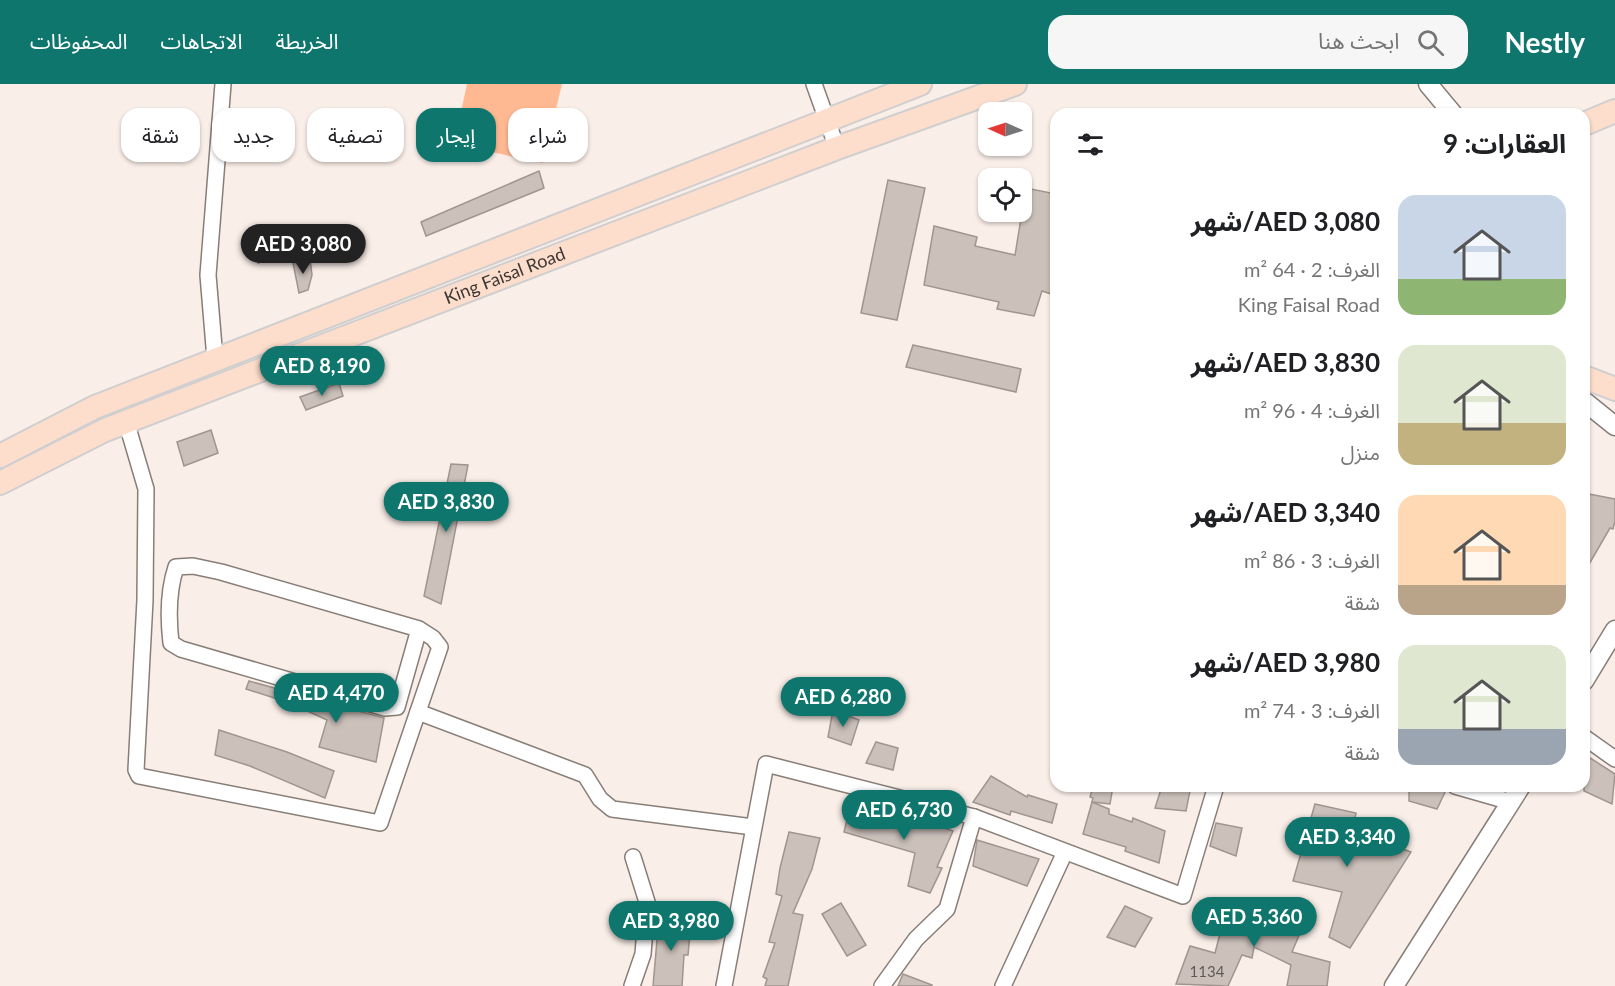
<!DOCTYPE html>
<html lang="ar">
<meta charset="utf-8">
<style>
body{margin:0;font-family:Lato,"Noto Sans Arabic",sans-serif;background:#f6f6f6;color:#202124;direction:rtl;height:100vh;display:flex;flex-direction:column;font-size:22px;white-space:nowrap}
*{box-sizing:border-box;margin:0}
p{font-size:20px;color:#757577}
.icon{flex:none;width:33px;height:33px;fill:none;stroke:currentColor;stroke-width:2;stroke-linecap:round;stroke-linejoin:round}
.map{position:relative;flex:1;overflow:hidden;direction:ltr}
.panel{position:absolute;left:1050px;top:24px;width:540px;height:684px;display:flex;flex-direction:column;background:#fff;border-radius:18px;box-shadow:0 2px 4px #0004;direction:rtl}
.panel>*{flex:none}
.top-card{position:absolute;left:18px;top:24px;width:570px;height:54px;direction:rtl;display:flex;gap:12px}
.needle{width:39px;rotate:273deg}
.controls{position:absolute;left:978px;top:18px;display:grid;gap:12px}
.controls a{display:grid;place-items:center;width:54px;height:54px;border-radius:12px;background:#fff;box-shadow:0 2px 4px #0004;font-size:30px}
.price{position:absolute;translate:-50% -51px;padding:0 14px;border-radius:21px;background:#0f766e;color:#fff;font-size:20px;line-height:39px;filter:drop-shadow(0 2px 3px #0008)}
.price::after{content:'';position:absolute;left:50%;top:36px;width:18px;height:14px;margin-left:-9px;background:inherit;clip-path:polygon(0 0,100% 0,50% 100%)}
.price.on{background:#222;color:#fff}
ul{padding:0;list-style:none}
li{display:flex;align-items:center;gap:18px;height:150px;padding:0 24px}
li span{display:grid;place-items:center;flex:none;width:168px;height:120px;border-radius:18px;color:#555}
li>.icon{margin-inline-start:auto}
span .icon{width:72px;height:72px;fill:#fffc;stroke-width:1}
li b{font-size:26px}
h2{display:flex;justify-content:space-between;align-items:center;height:72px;padding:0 24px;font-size:26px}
.chip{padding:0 21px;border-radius:18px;background:#fff;box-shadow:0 2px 4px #0004;font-size:21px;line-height:54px}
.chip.on{background:#0f766e;color:#fff}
header{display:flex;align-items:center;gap:36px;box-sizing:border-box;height:84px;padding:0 30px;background:#0f766e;color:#fff}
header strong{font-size:28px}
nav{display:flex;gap:33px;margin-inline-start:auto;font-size:21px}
.search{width:420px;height:54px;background:#f6f6f6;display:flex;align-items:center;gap:15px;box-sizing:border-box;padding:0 21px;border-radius:18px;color:#757577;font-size:22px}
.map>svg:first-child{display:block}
</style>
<header>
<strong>Nestly</strong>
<div class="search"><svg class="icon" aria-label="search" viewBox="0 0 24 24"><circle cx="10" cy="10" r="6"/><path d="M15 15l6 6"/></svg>ابحث هنا</div>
<nav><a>الخريطة</a><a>الاتجاهات</a><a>المحفوظات</a></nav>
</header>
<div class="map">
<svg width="1615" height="902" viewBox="0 0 1615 902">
<rect width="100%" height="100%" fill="#faeee8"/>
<!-- green -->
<polygon fill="#ffb992" points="467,0 562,0 543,79 454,60"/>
<!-- building -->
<g fill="#cbc0ba" stroke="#a0958f" stroke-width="1.5">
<polygon points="539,87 544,104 426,152 421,138"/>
<polygon points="888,96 925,104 897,236 861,229"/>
<polygon points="1026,104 1056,110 1056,203 1054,211 1042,207 1034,232 997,225 999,218 924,201 934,142 977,153 975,162 1015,171"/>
<polygon points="264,149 280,150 285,169 258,179 247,152"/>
<polygon points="310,175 312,191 308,206 299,209 293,179"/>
<polygon points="913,261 1021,285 1016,308 906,283"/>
<polygon points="339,299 343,312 306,326 300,313"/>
<polygon points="211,346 218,369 184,382 177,358"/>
<polygon points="451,380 468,381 441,520 424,512"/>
<polygon points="1589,410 1615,415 1615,437 1613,445 1610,444 1584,489 1584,437"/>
<polygon points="249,597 384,634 376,678 319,663 327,636 290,619 246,605"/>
<polygon points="833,626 859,636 851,661 828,653"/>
<polygon points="219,646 287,668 334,687 325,714 250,682 215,671"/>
<polygon points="876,658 898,664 893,686 866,679"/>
<polygon points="1584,670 1615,690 1612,720 1584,707"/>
<polygon points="991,692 1027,713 1028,711 1057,720 1052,739 1011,727 1010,731 973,718"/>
<polygon points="1093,702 1113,702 1110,720 1092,718 1093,714 1090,713"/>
<polygon points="1162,702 1191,702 1186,727 1155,724"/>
<polygon points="1409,702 1433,702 1446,706 1437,725 1409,717"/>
<polygon points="1092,718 1109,725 1109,730 1132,738 1133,734 1165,747 1159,779 1125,767 1126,763 1083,750"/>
<polygon points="851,719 923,742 925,738 953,747 937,783 942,784 930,809 908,802 915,769 844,748"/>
<polygon points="1315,720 1356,729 1352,747 1411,768 1350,864 1329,853 1342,808 1293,797"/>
<polygon points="1216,739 1242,744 1236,772 1210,762"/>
<polygon points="789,748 820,754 812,785 793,829 803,831 788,902 765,902 767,895 763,893 775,859 769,858 782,812 776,810 780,784"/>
<polygon points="977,756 1039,775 1027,802 973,782"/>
<polygon points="841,819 866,861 847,872 822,830"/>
<polygon points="1228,819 1276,829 1279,821 1308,830 1292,868 1330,878 1327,902 1287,902 1291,881 1254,863 1252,874 1242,871 1228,902 1176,900 1190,862 1215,869"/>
<polygon points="1125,822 1152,834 1135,863 1107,853"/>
<polygon points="659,833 691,839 688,871 684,871 682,902 653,902"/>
<polygon points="903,890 932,901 932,902 898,902"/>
</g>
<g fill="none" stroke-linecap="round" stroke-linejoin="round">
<!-- minor casing -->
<g stroke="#887e78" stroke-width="18">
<g id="minor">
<polyline points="814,0 837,64"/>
<polyline points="215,275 208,191 223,0"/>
<path d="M126,337L146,405L145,516L136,686L139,692L380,739L440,563L433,554L419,545L221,488L193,482L176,483C168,507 168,533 171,559L181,565L385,624L397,623L419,545"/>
<polyline points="418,628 585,691 600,715 612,725 753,743"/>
<polyline points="1584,653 1615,675"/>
<polyline points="1455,702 1511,718"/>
<polyline points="632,902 643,870 647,818 633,773"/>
<polyline points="724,902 766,680 974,733 1183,812 1216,702"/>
<polyline points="882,902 916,855 947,825 974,733"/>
<polyline points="1003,902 1065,768"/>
</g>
</g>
<!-- tertiary casing -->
<g stroke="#887e78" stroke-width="21">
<g id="tertiary">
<polyline points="1428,0 1453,30"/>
<polyline points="1584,317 1615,342"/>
<polyline points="1584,597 1615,546"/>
<polyline points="1394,902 1521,702"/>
</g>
</g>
<!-- primary casing -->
<g stroke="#d0cfcf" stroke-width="26">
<g id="primary">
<polyline points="1584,40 1615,27"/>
<polyline points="1584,293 1615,305"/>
<polyline points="0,372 95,323 920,0"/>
<path id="s1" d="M0,399L105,346L837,64L1015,0"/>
</g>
</g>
<!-- minor -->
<use href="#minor" stroke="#fff" stroke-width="15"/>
<!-- tertiary -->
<use href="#tertiary" stroke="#fff" stroke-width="18"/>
<!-- primary -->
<use href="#primary" stroke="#fdddcc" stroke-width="22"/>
</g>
<g text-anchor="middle" stroke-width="6" stroke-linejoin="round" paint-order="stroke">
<!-- number labels -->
<g font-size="15" fill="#605a57">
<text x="1207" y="893">1134</text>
</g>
<!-- street labels -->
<g font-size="18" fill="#3d3836" stroke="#faeee8">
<text dy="6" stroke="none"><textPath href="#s1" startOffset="546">King Faisal Road</textPath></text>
</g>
</g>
</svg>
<div class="controls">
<a><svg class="needle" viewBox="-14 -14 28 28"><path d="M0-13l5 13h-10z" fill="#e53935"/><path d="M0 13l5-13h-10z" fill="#757577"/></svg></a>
<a><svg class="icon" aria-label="locate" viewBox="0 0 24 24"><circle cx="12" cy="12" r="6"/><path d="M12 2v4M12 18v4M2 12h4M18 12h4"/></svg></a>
</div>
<b class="price on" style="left:303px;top:191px">AED 3,080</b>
<b class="price" style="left:322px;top:313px">AED 8,190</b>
<b class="price" style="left:446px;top:449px">AED 3,830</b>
<b class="price" style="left:336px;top:640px">AED 4,470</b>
<b class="price" style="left:843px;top:644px">AED 6,280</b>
<b class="price" style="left:904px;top:757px">AED 6,730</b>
<b class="price" style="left:1347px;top:784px">AED 3,340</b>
<b class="price" style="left:1254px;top:864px">AED 5,360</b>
<b class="price" style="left:671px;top:868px">AED 3,980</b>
<div class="top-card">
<a class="chip">شراء</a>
<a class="chip on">إيجار</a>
<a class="chip">تصفية</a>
<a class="chip">جديد</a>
<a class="chip">شقة</a>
</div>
<section class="panel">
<h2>العقارات: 9<svg class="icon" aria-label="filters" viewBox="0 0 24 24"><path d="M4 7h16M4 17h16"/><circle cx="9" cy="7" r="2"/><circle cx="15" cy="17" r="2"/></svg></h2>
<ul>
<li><span style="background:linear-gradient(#c9d6e8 70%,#8fb573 0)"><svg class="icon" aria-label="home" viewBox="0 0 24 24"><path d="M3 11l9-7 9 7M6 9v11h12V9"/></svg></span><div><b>AED 3,080/شهر</b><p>الغرف: 2 · 64 m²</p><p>King Faisal Road</p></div></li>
<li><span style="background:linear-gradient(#dfe7d0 65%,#c2b280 0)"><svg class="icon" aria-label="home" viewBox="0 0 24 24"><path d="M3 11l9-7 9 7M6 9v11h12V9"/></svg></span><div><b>AED 3,830/شهر</b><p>الغرف: 4 · 96 m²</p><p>منزل</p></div></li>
<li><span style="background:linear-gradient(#ffd9b3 75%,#b9a48a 0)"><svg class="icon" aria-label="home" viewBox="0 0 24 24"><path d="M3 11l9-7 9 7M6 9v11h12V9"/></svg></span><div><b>AED 3,340/شهر</b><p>الغرف: 3 · 86 m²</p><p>شقة</p></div></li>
<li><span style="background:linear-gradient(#dfe7d0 70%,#9aa5b1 0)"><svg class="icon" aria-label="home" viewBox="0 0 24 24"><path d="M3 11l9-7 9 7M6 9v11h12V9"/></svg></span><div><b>AED 3,980/شهر</b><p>الغرف: 3 · 74 m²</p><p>شقة</p></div></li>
</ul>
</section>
</div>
